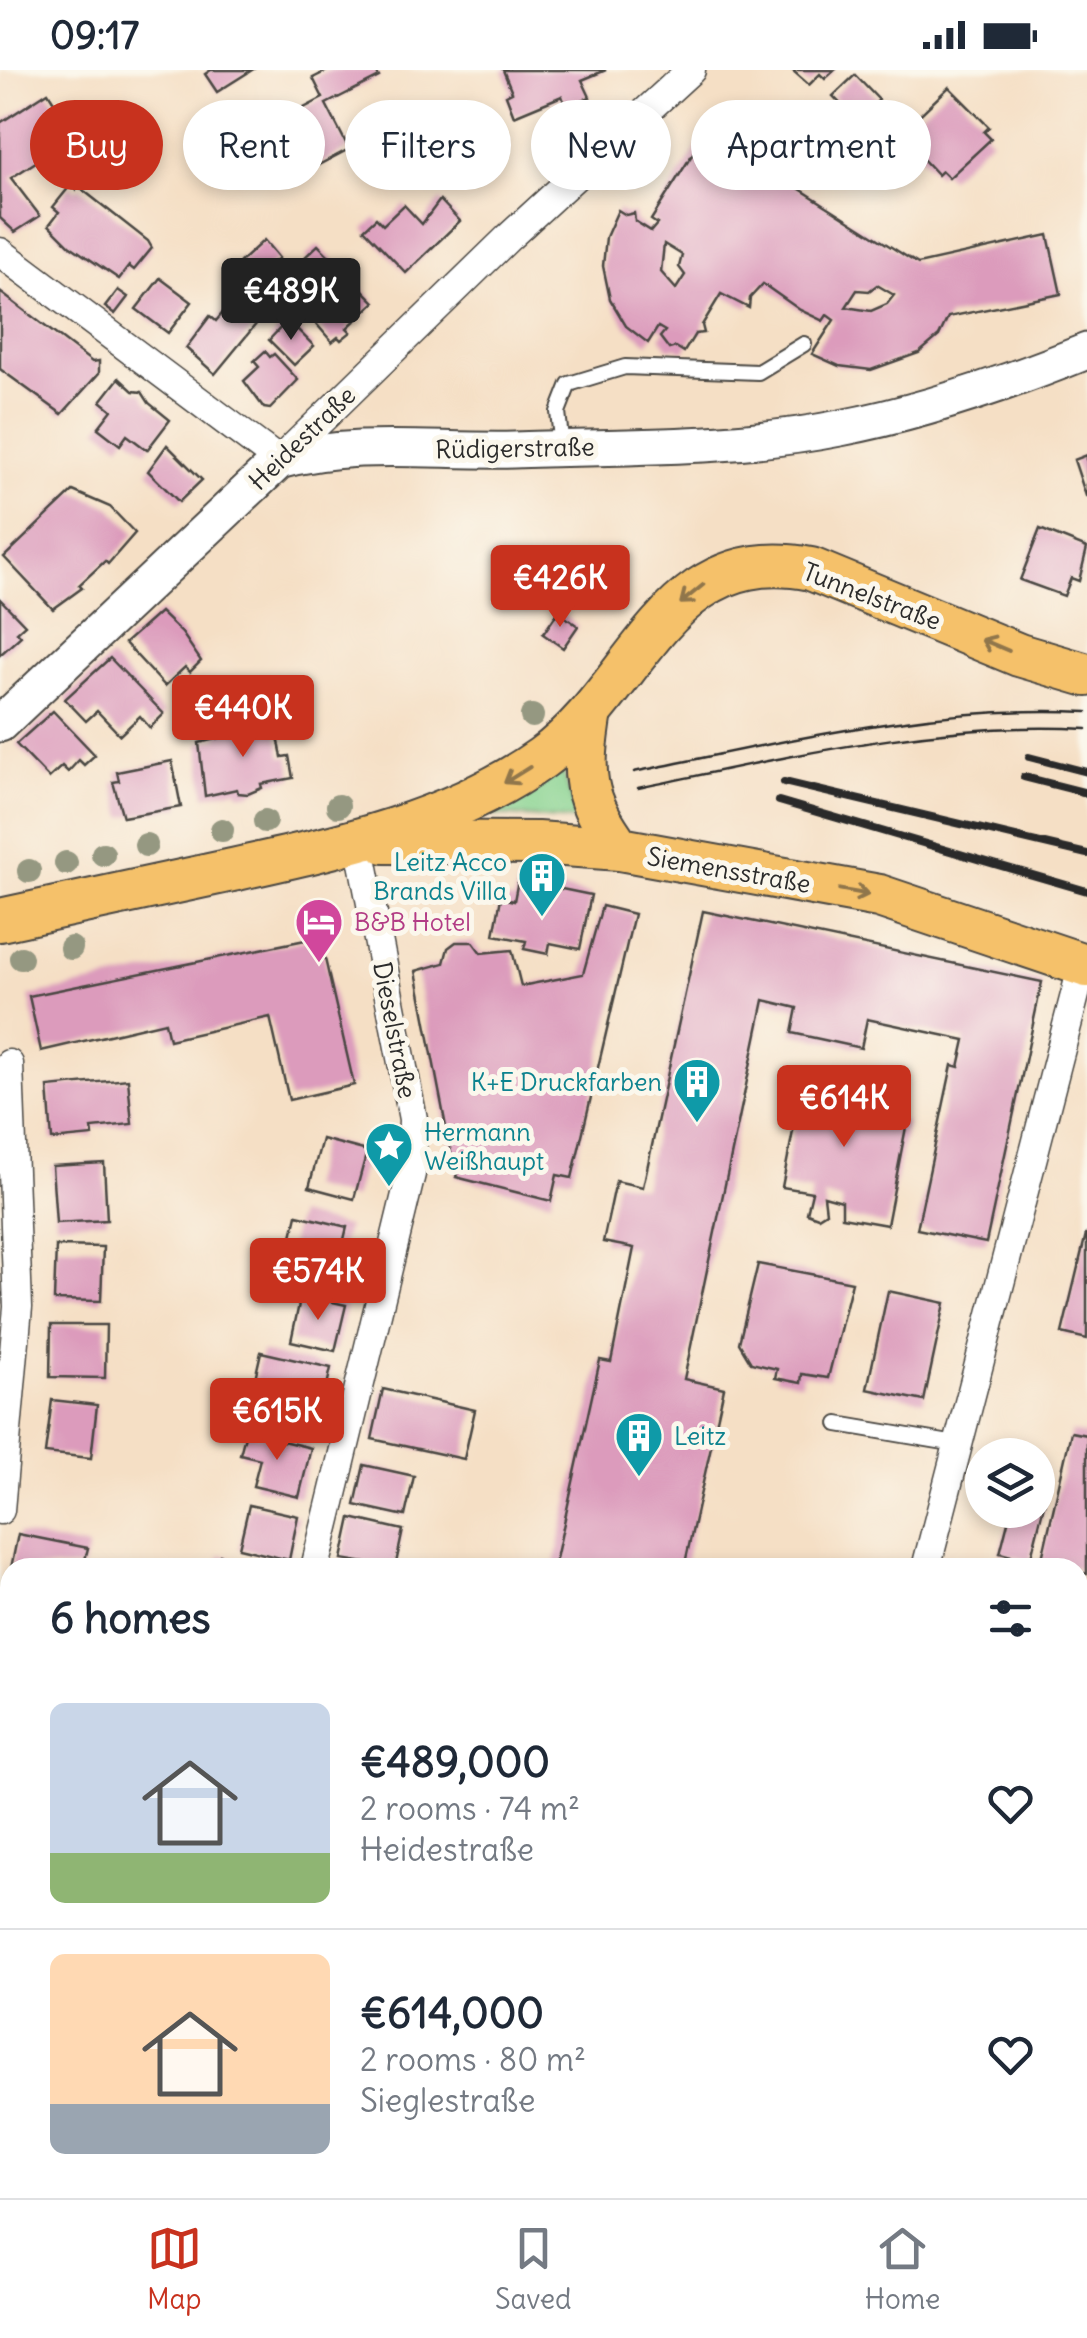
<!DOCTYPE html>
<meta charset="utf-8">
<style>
body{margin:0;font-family:Delius,sans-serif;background:#f2f2f3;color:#1f2937;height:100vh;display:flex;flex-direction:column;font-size:38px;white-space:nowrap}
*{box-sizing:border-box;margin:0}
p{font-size:32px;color:#747a83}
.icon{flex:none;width:55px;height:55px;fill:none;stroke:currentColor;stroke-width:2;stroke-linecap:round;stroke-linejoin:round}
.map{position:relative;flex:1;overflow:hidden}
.sheet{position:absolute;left:0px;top:1488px;width:1088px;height:642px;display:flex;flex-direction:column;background:#fff;border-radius:30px 30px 0 0;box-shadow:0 5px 15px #0003}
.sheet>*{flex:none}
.hud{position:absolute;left:30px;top:30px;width:1028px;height:90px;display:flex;gap:20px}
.buttons{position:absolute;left:965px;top:1368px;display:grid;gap:20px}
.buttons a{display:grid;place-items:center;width:90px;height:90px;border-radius:50%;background:#fff;box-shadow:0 5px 15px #0003;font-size:50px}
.price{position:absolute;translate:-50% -85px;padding:0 22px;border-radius:10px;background:#c8321e;color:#fff;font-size:32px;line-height:65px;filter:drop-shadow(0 2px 5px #0008)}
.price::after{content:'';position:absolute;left:50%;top:60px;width:30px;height:22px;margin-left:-15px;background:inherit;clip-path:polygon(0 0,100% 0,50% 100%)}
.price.current{background:#222;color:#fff}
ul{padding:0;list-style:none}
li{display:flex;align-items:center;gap:30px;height:250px;padding:0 50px}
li+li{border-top:2px solid #e0e1e3}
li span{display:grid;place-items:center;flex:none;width:280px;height:200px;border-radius:15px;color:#555}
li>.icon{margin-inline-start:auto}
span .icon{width:120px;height:120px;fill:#fffc;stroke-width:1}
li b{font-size:42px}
h2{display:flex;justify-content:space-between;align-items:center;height:120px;padding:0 50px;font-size:42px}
.pill{padding:0 35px;border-radius:45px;background:#fff;box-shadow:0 5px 15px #0003;font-size:35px;line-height:90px}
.pill.current{background:#c8321e;color:#fff}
.status{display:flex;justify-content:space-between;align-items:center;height:70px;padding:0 50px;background:#fff;direction:ltr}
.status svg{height:28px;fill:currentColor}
.tabs{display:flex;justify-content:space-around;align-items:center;height:140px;border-top:2px solid #e0e1e3;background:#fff;font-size:28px;color:#747a83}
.tabs a{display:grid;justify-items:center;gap:5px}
.tabs .current{color:#c8321e}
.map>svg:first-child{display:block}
</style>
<div class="status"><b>09:17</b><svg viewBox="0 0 49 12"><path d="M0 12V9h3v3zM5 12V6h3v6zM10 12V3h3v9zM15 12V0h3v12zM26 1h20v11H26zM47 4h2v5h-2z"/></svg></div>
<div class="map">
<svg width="1087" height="2128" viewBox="0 0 1087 2128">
<rect width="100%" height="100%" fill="#fbf7ec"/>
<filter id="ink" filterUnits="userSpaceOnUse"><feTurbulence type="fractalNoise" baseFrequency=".01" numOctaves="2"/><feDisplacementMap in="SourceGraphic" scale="20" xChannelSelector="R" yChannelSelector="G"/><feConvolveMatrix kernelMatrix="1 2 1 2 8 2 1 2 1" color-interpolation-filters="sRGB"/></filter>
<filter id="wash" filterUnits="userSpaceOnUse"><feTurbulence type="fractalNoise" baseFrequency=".0048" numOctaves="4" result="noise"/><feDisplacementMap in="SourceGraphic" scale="40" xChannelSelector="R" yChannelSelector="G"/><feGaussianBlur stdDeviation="2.25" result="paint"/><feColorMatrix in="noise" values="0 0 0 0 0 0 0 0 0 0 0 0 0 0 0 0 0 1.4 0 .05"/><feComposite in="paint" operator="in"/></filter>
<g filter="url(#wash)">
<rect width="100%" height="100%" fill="#f5dfc5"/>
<!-- green -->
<polygon fill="#88d390" stroke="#5a7f5e" stroke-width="2.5" points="560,691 578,750 475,744"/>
<g id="blocks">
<!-- building -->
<g fill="#dc9bbc" fill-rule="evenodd">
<polygon points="211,0 252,0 217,22 205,4"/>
<polygon points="329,0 375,0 379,7 326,34 349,79 284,113 258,62 323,28 313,8"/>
<polygon points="503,0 606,0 582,10 590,27 566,37 562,26 514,46 506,25 512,22"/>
<polygon points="792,0 835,0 825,9 820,4 809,15"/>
<polygon points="855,5 879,30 857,51 833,26"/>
<polygon points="949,17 989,57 984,62 991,69 949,108 942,101 938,105 904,69 908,64 904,60"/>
<polygon points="48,22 76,66 11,108 40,146 15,162 0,148 0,53"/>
<path d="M712,53L734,75L731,97L749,109L759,93L918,194L1048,165L1061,224L948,247L939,266L919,283L871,300L839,296L812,284L834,250L827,245L823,251L800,240L763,214L750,228L749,238L721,224L702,255L704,263L695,264L684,282L676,277L669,279L660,267L665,261L658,257L648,273L626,256L610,229L603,196L606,167L618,140L626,145L634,143L635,151L651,161L657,154L651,150ZM664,174L682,185L679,197L685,205L676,219L661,202ZM877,215L894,225L887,234L871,241L846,237L857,220L869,221Z"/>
<polygon points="70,116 76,120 79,117 148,171 152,178 134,200 129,196 119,209 69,175 49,155 59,142 53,137"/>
<polygon points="440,130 460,151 406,203 364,159 376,148 383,155 404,135 422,154"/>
<polygon points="264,170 279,188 255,209 240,192"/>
<polygon points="318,175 375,232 347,258 351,262 341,270 338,267 332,272 282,214 312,195 305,187"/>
<polygon points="160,208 192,232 168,263 136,239"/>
<polygon points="118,220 128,227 115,244 105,237"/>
<polygon points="0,222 92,292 99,291 99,303 62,344 0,299"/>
<polygon points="230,234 257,253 215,304 186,278 210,246 216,251"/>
<polygon points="288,250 314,276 294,295 269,270"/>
<polygon points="265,281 270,287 274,284 298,310 270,339 264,338 244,311 259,297 254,291"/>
<polygon points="119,308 133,321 142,322 149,333 170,350 147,380 127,365 120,375 98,358 112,340 101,331"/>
<polygon points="167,375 202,410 179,432 148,401"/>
<polygon points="1087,385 1087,426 1086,426 1074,390"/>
<polygon points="73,421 110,437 135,463 108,494 105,491 79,515 82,518 53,539 4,487"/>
<polygon points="1040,459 1087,478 1079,511 1071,508 1064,526 1020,510"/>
<polygon points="0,529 25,555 17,562 21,566 0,585"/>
<polygon points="160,542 182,563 201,591 190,602 185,597 165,616 125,573"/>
<polygon points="558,542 578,556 563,578 543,564"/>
<polygon points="110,588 164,644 150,658 140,646 120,665 97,641 86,651 65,629"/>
<polygon points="53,641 95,685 84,695 79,690 68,702 62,696 49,708 16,674"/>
<polygon points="255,653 257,660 276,656 282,687 289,686 293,708 261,714 262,718 248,724 238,723 237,719 205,726 199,673 219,668 217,661"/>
<polygon points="172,691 181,737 123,747 113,712 119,711 117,702"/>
<polygon points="518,810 591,825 580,879 550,873 548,884 524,879 526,871 494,865 501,828 514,831"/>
<polygon points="602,836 634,844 572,1108 557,1105 551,1131 456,1107 461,1090 452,1088 416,901 444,893 448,878 456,872 473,872 481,883 512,880 521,916 583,904"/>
<polygon points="703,841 1042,912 986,1173 917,1159 952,995 959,997 965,970 867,949 861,978 792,963 797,938 764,930 684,1309 724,1318 684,1498 554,1498 600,1290 611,1292 634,1178 603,1172 616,1111 643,1117"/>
<polygon points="320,867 354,1015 289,1030 270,947 169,970 165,952 41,981 29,926"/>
<polygon points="804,1006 877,1017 874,1046 907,1052 887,1155 842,1147 842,1131 824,1126 826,1142 818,1147 807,1143 812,1122 782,1117"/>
<polygon points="128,1009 132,1054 92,1058 93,1066 52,1070 48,1017"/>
<polygon points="322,1069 367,1081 354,1129 309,1117"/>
<polygon points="104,1093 107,1150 56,1153 52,1096"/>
<polygon points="297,1145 347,1157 332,1220 282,1209"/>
<polygon points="1086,1164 1087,1164 1087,1269 1062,1263"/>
<polygon points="56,1176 103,1177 101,1231 54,1230"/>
<polygon points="758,1194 852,1212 828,1308 802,1304 801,1313 775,1308 777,1299 751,1293 739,1273"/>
<polygon points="888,1221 945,1233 924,1331 867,1319"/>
<polygon points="301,1225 346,1235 335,1281 291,1271"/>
<polygon points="51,1255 106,1255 105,1308 50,1307"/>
<polygon points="261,1282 331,1298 316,1364 246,1348"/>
<polygon points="383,1319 475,1340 464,1389 372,1369"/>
<polygon points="52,1330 97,1335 91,1388 45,1383"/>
<polygon points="246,1362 311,1378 299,1427 253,1416 260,1389 240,1384"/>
<polygon points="1071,1362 1087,1365 1087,1504 1078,1502 1078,1498 1041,1493"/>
<polygon points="364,1395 414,1406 405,1446 355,1435"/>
<polygon points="1038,1416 1048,1419 1030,1491 1000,1483 1011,1440 1038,1440"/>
<polygon points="249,1435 298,1446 289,1490 239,1478"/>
<polygon points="351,1448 403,1460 395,1498 342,1489"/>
<polygon points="18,1464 88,1478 83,1498 11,1498"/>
<polygon points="220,1485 263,1496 263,1498 217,1498"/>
<polygon points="10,1511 10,1593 0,1591 0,1550"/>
<polygon points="1078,1572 1087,1574 1087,1733 1078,1731"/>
<polygon points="4,1720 10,1721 10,1933 5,1947 0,1945 0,1738"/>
<polygon points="1078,1823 1087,1825 1079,1873 1078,1873"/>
<polygon points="417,2120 457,2120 455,2128"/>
<polygon points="899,2120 973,2120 971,2128 897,2128"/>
</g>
</g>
</g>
<g filter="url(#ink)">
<use href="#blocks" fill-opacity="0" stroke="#494642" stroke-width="2.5"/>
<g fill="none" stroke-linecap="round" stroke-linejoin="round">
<!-- service casing -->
<g stroke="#494642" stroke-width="18">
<g id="service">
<polyline points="562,377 558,342 569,314 625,297 758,302 804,274"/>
<polyline points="838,1354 956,1374"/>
<polyline points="138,2120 169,2128"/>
</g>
</g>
<!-- minor casing -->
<g stroke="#494642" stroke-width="31">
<g id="minor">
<polyline points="0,182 279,391 509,167 691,0"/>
<polyline points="0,1440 18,1237 9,994"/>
<polyline points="315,1498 411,1104 413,1049 359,772"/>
<polyline points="926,1498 1083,894"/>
<polyline points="0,1622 10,1624"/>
<polyline points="169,2128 171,2120"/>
<polyline points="781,2128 782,2120"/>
</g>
</g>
<!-- tertiary casing -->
<g stroke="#494642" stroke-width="39">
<path id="tertiary" d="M0,654L279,391C354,370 436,382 514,380C621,376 735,379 840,358C924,342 1008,313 1087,281"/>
</g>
<!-- primary casing -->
<g stroke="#494642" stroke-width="46">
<g id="primary">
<path d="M591,642C581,705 582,727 620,779"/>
<polyline points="384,772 537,773 620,779 879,826 1087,896"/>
<path d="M0,850C74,834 148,818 223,802C332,778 449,754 542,688C639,619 666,470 811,499L1019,585L1087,605"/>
</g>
</g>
<!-- service -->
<use href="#service" stroke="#fff" stroke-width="14"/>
<!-- minor -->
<use href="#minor" stroke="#fff" stroke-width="28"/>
<!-- tertiary -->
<use href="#tertiary" stroke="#fff" stroke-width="35"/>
<!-- primary -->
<use href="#primary" stroke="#f5c16b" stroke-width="42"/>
<!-- tram -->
<g stroke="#2b2b2b" stroke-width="2.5">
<path d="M634,702C783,672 934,634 1087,642"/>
<path d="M638,718C784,688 937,650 1087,659"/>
</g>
<!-- rail -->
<g stroke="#2b2b2b" stroke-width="8">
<polyline points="1029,687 1087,702"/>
<polyline points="1024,707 1087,723"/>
<polyline points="784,712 1087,784"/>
<polyline points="779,731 1087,821"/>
</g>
</g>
<!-- trees -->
<g fill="#959881">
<circle cx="532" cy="646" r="12"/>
<circle cx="338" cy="736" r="12"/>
<circle cx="265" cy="751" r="12"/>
<circle cx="222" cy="760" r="12"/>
<circle cx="146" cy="775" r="12"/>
<circle cx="103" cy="784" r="12"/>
<circle cx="66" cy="793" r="12"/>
<circle cx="29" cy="801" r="12"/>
<circle cx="71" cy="878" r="12"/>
<circle cx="21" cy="888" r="12"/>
</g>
<!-- one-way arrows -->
<defs><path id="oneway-shaft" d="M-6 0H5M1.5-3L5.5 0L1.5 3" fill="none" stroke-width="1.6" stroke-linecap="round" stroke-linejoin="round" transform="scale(2.5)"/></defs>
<g stroke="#90764b">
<use href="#oneway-shaft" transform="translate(692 524) rotate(141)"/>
<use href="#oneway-shaft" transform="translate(995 575) rotate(-157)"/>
<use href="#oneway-shaft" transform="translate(517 705) rotate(148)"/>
<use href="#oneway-shaft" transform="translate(854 822) rotate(10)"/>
</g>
</g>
<!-- icons -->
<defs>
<g id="building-pin" transform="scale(2.5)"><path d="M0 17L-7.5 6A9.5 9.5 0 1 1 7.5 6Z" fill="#0f9aa8" stroke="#fbf7ec"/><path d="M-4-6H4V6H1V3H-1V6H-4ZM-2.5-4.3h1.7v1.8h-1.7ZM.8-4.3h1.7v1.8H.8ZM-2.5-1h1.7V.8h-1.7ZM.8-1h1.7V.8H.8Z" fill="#fff"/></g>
<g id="hotel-pin" transform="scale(2.5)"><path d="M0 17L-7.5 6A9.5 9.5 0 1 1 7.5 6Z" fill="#d1479c" stroke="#fbf7ec"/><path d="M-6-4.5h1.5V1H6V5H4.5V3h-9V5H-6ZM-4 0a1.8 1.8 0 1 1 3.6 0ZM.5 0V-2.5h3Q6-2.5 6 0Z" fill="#fff"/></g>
<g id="sight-pin" transform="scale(2.5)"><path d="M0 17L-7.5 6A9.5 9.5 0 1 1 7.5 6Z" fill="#0f9aa8" stroke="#fbf7ec"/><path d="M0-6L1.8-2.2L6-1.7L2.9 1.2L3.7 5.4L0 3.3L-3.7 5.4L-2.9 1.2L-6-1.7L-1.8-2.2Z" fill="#fff"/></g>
</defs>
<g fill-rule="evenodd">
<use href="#building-pin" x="542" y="806"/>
<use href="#hotel-pin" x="319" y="852"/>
<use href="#building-pin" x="697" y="1012"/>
<use href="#sight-pin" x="389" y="1076"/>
<use href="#building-pin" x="639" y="1366"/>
</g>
<g text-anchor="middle" stroke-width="10" stroke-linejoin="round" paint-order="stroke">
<!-- street labels -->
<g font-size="25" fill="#2b2b2b" stroke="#fbf7ec">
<text transform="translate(302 368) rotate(-44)" y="9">Heidestraße</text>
<text transform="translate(515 378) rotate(-1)" y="9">Rüdigerstraße</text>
<text transform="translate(872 526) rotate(21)" y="9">Tunnelstraße</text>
<text transform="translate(729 800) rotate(10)" y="9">Siemensstraße</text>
<text transform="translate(395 960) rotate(79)" y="9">Dieselstraße</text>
</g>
<!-- culture labels -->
<g font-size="25" fill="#0d838f" stroke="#fbf7ec" text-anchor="end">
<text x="507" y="801">Leitz Acco<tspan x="507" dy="29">Brands Villa</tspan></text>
<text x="662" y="1021">K+E Druckfarben</text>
<text x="424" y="1071" text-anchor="start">Hermann<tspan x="424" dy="29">Weißhaupt</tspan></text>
<text x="674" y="1375" text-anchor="start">Leitz</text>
</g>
<!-- hotel labels -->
<g font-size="25" fill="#b23c85" stroke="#fbf7ec" text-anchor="start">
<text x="354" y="861">B&amp;B Hotel</text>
</g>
</g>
</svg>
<div class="buttons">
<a><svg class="icon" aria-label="layers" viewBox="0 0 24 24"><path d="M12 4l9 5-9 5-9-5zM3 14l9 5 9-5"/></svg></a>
</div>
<b class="price current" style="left:291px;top:273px">€489K</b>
<b class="price" style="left:560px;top:560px">€426K</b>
<b class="price" style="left:243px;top:690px">€440K</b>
<b class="price" style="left:844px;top:1080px">€614K</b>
<b class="price" style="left:318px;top:1253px">€574K</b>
<b class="price" style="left:277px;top:1393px">€615K</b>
<div class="hud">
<a class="pill current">Buy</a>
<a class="pill">Rent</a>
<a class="pill">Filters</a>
<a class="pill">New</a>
<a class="pill">Apartment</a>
</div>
<section class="sheet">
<h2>6 homes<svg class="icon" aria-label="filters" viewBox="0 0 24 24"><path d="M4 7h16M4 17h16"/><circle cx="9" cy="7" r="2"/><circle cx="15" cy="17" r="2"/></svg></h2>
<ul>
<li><span style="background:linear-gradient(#c9d6e8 75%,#8fb573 0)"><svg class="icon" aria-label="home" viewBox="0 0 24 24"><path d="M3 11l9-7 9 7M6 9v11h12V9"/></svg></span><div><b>€489,000</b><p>2 rooms · 74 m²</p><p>Heidestraße</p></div><svg class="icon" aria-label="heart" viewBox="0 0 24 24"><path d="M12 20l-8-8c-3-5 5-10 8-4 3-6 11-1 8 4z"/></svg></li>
<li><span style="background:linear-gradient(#ffd9b3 75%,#9aa5b1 0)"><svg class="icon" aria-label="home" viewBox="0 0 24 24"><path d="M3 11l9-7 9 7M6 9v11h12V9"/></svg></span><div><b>€614,000</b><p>2 rooms · 80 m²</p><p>Sieglestraße</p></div><svg class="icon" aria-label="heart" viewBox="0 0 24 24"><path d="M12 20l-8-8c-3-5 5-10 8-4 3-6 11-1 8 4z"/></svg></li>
</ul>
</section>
</div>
<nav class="tabs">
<a class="current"><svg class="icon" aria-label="map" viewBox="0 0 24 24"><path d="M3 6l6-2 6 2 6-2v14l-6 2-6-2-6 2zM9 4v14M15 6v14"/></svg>Map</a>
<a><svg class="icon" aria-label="saved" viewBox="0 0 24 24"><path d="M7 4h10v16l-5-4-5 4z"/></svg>Saved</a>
<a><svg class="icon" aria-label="home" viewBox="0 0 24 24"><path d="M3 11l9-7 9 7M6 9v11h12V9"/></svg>Home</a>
</nav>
